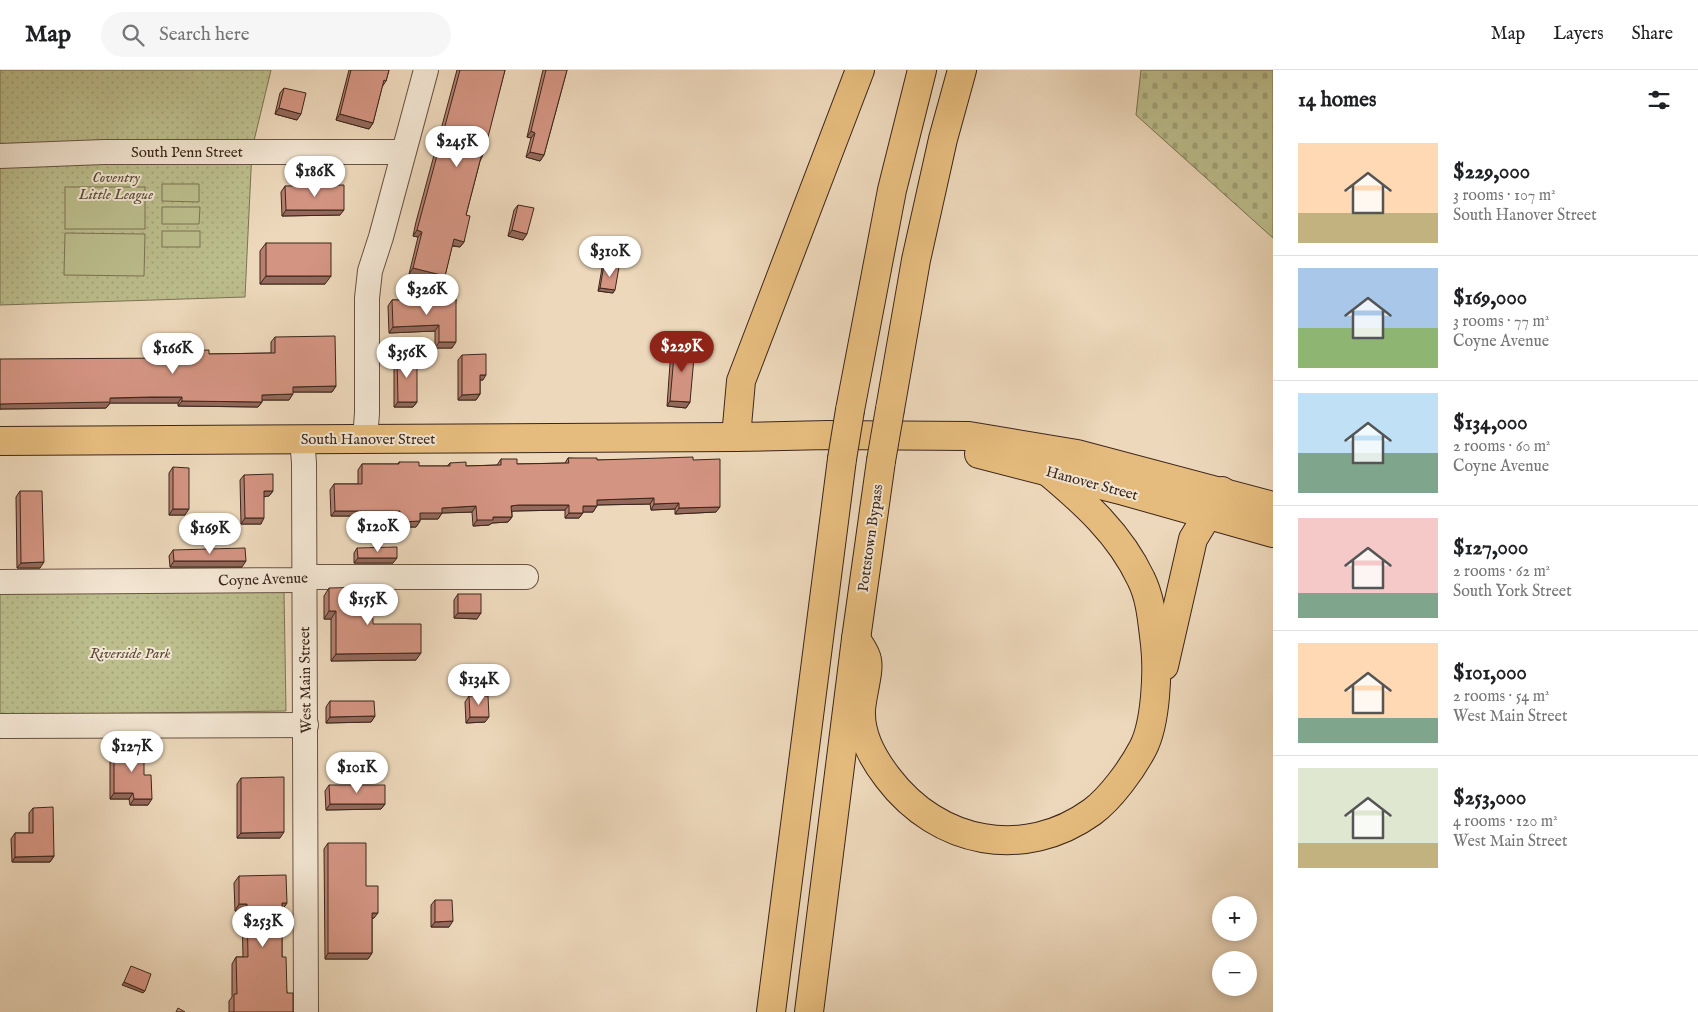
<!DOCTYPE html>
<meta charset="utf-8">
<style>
body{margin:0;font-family:"IM FELL English",serif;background:#f6f6f6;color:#202124;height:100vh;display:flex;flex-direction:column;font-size:19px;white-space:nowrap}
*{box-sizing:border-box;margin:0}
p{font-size:16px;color:#757577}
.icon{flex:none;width:28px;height:28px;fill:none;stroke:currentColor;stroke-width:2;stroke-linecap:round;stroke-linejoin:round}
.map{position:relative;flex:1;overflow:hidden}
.side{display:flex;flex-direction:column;background:#fff;width:425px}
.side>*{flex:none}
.controls{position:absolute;left:1212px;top:826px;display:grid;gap:10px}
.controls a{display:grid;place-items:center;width:45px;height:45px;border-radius:50%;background:#fff;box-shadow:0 2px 8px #0003;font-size:25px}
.price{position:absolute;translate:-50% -42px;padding:0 11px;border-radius:18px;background:#fff;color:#222;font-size:16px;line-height:32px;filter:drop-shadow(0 1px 2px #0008)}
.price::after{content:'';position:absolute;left:50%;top:30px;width:15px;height:11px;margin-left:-8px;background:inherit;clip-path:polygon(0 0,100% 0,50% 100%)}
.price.current{background:#8f2418;color:#fff}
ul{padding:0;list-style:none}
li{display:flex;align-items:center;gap:15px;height:125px;padding:0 25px}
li+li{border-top:1px solid #e0e0e0}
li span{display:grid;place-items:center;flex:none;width:140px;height:100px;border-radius:0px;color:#555}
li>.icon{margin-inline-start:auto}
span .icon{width:60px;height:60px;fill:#fffc;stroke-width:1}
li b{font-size:21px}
h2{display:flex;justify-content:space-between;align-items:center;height:60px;padding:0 25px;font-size:21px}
header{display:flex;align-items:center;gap:30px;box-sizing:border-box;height:70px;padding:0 25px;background:#fff;border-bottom:1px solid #e0e0e0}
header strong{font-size:24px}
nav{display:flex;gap:28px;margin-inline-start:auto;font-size:18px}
.search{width:350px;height:45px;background:#f6f6f6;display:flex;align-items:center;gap:12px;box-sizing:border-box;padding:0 18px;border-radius:28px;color:#757577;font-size:19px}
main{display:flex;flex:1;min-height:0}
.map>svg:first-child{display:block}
</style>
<header>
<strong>Map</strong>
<div class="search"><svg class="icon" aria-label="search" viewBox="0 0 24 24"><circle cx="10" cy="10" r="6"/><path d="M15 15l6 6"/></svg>Search here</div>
<nav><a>Map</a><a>Layers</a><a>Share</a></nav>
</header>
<main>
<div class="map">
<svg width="1273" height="942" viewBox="0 0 1273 942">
<defs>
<pattern id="cemetery-stones" width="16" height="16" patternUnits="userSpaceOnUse" patternTransform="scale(1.25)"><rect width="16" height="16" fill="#bcbe8d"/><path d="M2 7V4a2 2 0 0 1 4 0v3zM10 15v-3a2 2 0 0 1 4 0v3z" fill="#a2a379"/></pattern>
<pattern id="park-dots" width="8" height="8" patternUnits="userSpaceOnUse" patternTransform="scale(1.25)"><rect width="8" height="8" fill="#bcbe8d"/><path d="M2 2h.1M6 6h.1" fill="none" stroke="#a2a379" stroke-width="1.8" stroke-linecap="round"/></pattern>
</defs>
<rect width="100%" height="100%" fill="#edd8bb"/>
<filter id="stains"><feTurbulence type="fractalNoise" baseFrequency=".004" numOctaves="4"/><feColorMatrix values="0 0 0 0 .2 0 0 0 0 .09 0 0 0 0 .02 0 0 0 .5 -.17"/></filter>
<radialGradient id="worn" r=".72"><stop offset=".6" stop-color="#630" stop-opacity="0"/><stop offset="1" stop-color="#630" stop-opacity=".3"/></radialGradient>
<!-- cemetery -->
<polygon fill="url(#cemetery-stones)" stroke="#7c7254" points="1141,0 1273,0 1273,168 1136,45"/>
<!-- park -->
<g fill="url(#park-dots)" stroke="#7c7254">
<polygon points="0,0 271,0 252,79 245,227 0,235"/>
<polygon points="284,521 286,641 0,645 0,523"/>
</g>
<!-- garden -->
<g fill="#bcbe8d" stroke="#7c7254">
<polygon points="162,114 199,114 199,132 162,131"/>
<rect x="65" y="117" width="80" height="42"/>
<polygon points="162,137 200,137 199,154 162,154"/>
<rect x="162" y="161" width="38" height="16"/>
<polygon points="65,163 145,164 144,206 64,205"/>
</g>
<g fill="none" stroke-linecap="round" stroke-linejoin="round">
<!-- minor casing -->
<g stroke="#685243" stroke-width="26">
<g id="minor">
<polyline points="0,86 104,82 403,82"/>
<polyline points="302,369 304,393 306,942"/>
<polyline points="365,369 367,343 367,228 370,201 381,167 426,0"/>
<polyline points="0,512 299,510 310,507 526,507"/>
<polyline points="0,656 306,655"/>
</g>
</g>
<!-- major casing -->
<g stroke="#3b261b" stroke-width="30">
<g id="major">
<polyline points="0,371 736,367 828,365 969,366 1077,384 1273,436"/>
<polyline points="979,384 1124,421 1273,463"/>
</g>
</g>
<!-- highway casing -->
<g stroke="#3b261b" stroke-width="30">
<g id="highway">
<polyline points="890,339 916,190 943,69 962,0"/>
<polyline points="850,340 892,120 922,0"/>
<polyline points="736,367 741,311 860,0"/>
<path d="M856,569C860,576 866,583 867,590C870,601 860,631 861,644C861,668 874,690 888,708C938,774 1024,791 1092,742C1111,728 1132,699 1143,678C1156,653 1158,601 1155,574C1152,551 1151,529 1141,509C1120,464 1084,432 1047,401"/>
<polyline points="1164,596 1193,469 1222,421"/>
<polyline points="771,942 842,389"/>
<polyline points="809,942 856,569 881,391"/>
</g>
</g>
<!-- minor -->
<use href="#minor" stroke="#f3e6d3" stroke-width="24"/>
<!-- major -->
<use href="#major" stroke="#e6bc7e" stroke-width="28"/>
<!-- highway -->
<use href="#highway" stroke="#e6bc7e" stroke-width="28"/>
<!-- highway-bridge casing -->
<g stroke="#3b261b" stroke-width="30" stroke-linecap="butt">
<g id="highway-bridge">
<polyline points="842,389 850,340"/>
<polyline points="881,391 890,339"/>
</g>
</g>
<!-- highway-bridge -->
<use href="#highway-bridge" stroke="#e6bc7e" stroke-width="28"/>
</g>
<!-- wall -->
<g fill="#b67f70" stroke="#3b261b">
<polygon points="349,0 389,0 386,11 382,17 373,53 369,59 336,50"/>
<polygon points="457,0 505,0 482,87 480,91 466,145 464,172 460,177 452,176 445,206 441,211 409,204 418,167 413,166 416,152"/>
<polygon points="543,0 567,0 544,85 540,91 526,87 531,68 527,67"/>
<polygon points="284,18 297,50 275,44 280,23"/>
<polygon points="285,116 340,145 282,146 281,122"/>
<polygon points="518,135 523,170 508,166 514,140"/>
<polygon points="266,173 325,214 260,214 260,181"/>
<polygon points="604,195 613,223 598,221 602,198"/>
<polygon points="456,229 452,278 435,278 435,261 389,263 388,236 392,230"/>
<polygon points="275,267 336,316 332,322 293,322 289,330 262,330 262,332 258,337 178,336 178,333 110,333 106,338 0,339 178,288 178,286 181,281 209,284 271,283 271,272"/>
<polygon points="675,274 690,332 686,338 667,336 671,279"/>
<polygon points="462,285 483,310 480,310 480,324 476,330 458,330 458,290"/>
<polygon points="397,286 417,332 413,337 394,337 394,291"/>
<polygon points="568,388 597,390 693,390 716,442 675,444 675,439 651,440 650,434 597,435 593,442 583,442 579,448 565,448 565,440 514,441 512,441 512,447 508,452 492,453 489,455 473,456 472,442 442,443 438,449 420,449 420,451 416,457 396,457 396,446 331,446 330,420 334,414 358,414 358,400 362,394 398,394 399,392 419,396 447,396 450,393 466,396 497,395 501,389 517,394 565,393"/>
<polygon points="173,397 185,445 169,445 169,403"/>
<polygon points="244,405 273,421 269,426 264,426 261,454 241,454 240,410"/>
<polygon points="20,421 40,498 17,498 16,427"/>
<polygon points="357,478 393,493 354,493 354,483"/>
<polygon points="173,480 242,497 170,497 169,486"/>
<polygon points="329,518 373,554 416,590 331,591 331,549 324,549 324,526"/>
<polygon points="458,524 477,549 454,548 454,530"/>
<polygon points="469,626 485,652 466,653 465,632"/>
<polygon points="330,631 375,646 371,652 326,653 326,637"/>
<polygon points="114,678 144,705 148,735 130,735 129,729 110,729 110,684"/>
<polygon points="241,708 280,768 237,768 237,714"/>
<polygon points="329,715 385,734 381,739 326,740 325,721"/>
<polygon points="33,738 54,786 50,792 12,792 11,769 15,763 29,763 29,743"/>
<polygon points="328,773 366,816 374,848 372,848 372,883 368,889 325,889 324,779"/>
<polygon points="239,806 287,833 282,840 282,887 287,923 293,942 229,942 229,931 232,927 232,894 236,887 243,887 242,841 235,841 234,813"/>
<polygon points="435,830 449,857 431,857 431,835"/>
</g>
<!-- shaded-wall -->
<g fill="#94685b" stroke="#3b261b">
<polygon points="279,38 301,44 297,50 275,44"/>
<polygon points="340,44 373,53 369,59 336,50"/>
<polygon points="531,61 535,63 531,68 527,67"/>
<polygon points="530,82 544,85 540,91 526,87"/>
<polygon points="286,140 344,140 340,145 282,146"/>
<polygon points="417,160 422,162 418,167 413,166"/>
<polygon points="512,160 527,164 523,170 508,166"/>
<polygon points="454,169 464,172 460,177 450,175"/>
<polygon points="413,198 445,206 441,211 409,204"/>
<polygon points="266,206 331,206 325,214 260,214"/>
<polygon points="600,218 615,220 613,223 598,221"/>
<polygon points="439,255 435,261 389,263 393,257"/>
<polygon points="439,272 456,272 452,278 435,278"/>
<polygon points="480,305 486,305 483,310 476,310"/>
<polygon points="336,316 332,322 289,322 293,317"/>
<polygon points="293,324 289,330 258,330 262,325"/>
<polygon points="480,324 476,330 458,330 462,325"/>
<polygon points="182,327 178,333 110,333 106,338 0,339 0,334 110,328"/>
<polygon points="182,331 262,332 258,337 178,336"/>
<polygon points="670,331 690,332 686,338 667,336"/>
<polygon points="398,332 417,332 413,337 394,337"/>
<polygon points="264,421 273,421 269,426 260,427"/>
<polygon points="654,428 650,434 593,435 597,430"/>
<polygon points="679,433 675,439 651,440 654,434"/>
<polygon points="518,435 569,435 565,440 514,441 508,442 511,436"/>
<polygon points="476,436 472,442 442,443 438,449 416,449 420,443 442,438"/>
<polygon points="583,436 597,436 593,442 579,442"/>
<polygon points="720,437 716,442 675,444 679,438"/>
<polygon points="173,439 189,439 185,445 169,445"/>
<polygon points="335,441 400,441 396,446 331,446"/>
<polygon points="569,443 583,443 579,448 565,448"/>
<polygon points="493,447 512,447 508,452 492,453 489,455 473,456 477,450"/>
<polygon points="245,448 264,448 261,454 241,454"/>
<polygon points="420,451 416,457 396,457 400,452"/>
<polygon points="358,488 397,488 393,493 354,493"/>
<polygon points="174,491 246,491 242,497 170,497"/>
<polygon points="44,492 40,498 17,498 21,493"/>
<polygon points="329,541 336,541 331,549 324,549"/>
<polygon points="458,543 481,543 477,549 454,548"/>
<polygon points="421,583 416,590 331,591 336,584"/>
<polygon points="375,646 371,652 326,653 330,647"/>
<polygon points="470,647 489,647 485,652 466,653"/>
<polygon points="114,723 133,723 129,729 110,729"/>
<polygon points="134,729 152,729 148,735 130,735"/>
<polygon points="330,734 385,734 381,739 326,740"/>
<polygon points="284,762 280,768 237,768 241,763"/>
<polygon points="54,786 50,792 12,792 15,787"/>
<polygon points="282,833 287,833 282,840"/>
<polygon points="239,834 247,834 242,841 235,841"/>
<polygon points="372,843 378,843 374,848 368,848"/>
<polygon points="453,851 449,857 431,857 435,852"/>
<polygon points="328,883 372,883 368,889 325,889"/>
<polygon points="124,912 145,921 143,923 122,915"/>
</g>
<!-- building -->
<g fill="#d49482" stroke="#3b261b">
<polygon points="351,0 389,0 386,11 384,10 373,53 340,44"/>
<polygon points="460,0 505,0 486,75 482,87 481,87 466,145 470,146 464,172 454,169 445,206 413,198 422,162 417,160"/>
<polygon points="546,0 567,0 544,85 530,82 535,63 531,61"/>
<polygon points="284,18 306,23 301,44 279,38"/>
<polygon points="344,115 344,140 286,140 285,116"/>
<polygon points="518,135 534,138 527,164 512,160"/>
<rect x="266" y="173" width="65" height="33"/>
<polygon points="604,195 619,197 615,220 600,218"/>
<polygon points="456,229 456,272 439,272 439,255 393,257 392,230"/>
<polygon points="335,266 336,316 293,317 293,324 262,325 262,332 182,331 182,327 151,327 110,328 110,332 0,334 0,289 181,288 181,281 209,280 209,284 275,283 275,267"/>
<polygon points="675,274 695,276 690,332 670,331"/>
<polygon points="486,284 486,305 480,305 480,324 462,325 462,285"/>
<polygon points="417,285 417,332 398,332 397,286"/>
<polygon points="693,387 693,390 720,389 720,437 679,438 679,433 654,434 654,428 597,430 597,436 583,436 583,443 569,443 569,435 518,435 511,436 512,447 493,447 493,450 477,450 476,436 442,438 442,443 420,443 420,451 400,452 400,441 335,441 334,414 362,414 362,394 399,394 399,392 419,392 419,396 450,396 450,393 466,392 466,396 501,395 501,389 517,389 517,394 569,393 568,388 597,388 597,390"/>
<polygon points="173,397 189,398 189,439 173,439"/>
<polygon points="273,404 273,421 264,421 264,448 245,448 244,405"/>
<polygon points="20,421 42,421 44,492 21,493"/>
<polygon points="397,477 397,488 358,488 357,478"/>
<polygon points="245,478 246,491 174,491 173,480"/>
<polygon points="372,517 373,554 421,554 421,583 336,584 336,541 329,541 329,518"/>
<rect x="458" y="524" width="23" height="19"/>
<polygon points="469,626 488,626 489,647 470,647"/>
<polygon points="330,631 374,631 375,646 330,647"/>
<polygon points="114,678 144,678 144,705 151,705 152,729 134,729 133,723 114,723"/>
<polygon points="284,707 284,762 241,763 241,708"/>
<polygon points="329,715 385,715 385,734 330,734"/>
<polygon points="53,737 54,786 15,787 15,763 33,763 33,738"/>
<polygon points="328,773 366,773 366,816 378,816 378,843 372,843 372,883 328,883"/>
<polygon points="286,805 287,833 282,833 282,887 286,887 287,923 293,923 293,942 234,942 234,924 237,924 236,887 248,887 247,834 239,834 239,806"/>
<polygon points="435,830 452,830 453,851 435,852"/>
<polygon points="131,896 151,904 145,921 124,912"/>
<polygon points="178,938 185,942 176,942"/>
</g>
<g text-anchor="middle" stroke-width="4" stroke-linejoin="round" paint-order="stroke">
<!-- street labels -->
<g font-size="15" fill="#3b261b" stroke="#f3e6d3">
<text x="187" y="87">South Penn Street</text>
<text x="368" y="374">South Hanover Street</text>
<text transform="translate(1092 413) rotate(15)" y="5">Hanover Street</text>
<text transform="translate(870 468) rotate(-82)" y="5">Pottstown Bypass</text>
<text transform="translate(263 509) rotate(-2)" y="5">Coyne Avenue</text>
<text transform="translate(305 610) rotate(-91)" y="5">West Main Street</text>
</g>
<!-- park labels -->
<g font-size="15" font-style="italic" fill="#5b4c38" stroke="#f3e6d3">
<text x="116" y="112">Coventry<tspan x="116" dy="17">Little League</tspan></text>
<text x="130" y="588">Riverside Park</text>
</g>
</g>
<rect width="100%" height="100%" filter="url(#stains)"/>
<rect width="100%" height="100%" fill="url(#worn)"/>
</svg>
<div class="controls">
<a>+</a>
<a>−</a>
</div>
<b class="price" style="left:457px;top:98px">$245K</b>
<b class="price" style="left:315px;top:128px">$186K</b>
<b class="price" style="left:610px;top:208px">$310K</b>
<b class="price" style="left:427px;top:246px">$326K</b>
<b class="price current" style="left:682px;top:303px">$229K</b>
<b class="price" style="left:173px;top:305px">$166K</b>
<b class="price" style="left:407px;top:309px">$356K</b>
<b class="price" style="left:378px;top:483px">$120K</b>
<b class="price" style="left:210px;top:485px">$169K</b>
<b class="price" style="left:368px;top:556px">$155K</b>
<b class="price" style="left:479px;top:636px">$134K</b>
<b class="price" style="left:132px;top:703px">$127K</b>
<b class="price" style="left:357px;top:724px">$101K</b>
<b class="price" style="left:263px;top:878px">$253K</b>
</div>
<section class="side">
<h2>14 homes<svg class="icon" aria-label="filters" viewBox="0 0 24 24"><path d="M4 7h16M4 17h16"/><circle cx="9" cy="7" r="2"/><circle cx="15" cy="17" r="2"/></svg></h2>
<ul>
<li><span style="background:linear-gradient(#ffd9b3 70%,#c2b280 0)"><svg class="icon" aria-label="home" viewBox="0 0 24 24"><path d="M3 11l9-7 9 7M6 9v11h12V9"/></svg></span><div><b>$229,000</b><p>3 rooms · 107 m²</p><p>South Hanover Street</p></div></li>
<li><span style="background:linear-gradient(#a9c7e8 60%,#8fb573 0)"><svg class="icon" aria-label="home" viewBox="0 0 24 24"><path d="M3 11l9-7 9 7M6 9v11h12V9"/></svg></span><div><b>$169,000</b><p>3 rooms · 77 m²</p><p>Coyne Avenue</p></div></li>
<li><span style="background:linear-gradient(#bfe0f5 60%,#7fa58c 0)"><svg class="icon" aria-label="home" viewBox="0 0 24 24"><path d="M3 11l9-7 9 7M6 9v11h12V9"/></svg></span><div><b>$134,000</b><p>2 rooms · 60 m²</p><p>Coyne Avenue</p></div></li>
<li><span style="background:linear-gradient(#f6c9c9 75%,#7fa58c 0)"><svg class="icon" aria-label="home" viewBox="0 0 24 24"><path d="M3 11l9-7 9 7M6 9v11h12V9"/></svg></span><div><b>$127,000</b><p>2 rooms · 62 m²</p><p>South York Street</p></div></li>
<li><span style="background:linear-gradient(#ffd9b3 75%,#7fa58c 0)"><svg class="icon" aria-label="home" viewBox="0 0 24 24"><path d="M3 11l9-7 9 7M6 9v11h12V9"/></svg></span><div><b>$101,000</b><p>2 rooms · 54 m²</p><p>West Main Street</p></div></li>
<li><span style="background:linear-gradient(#dfe7d0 75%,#c2b280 0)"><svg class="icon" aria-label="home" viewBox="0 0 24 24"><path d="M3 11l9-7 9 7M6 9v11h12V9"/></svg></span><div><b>$253,000</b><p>4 rooms · 120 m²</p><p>West Main Street</p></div></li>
</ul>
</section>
</main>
